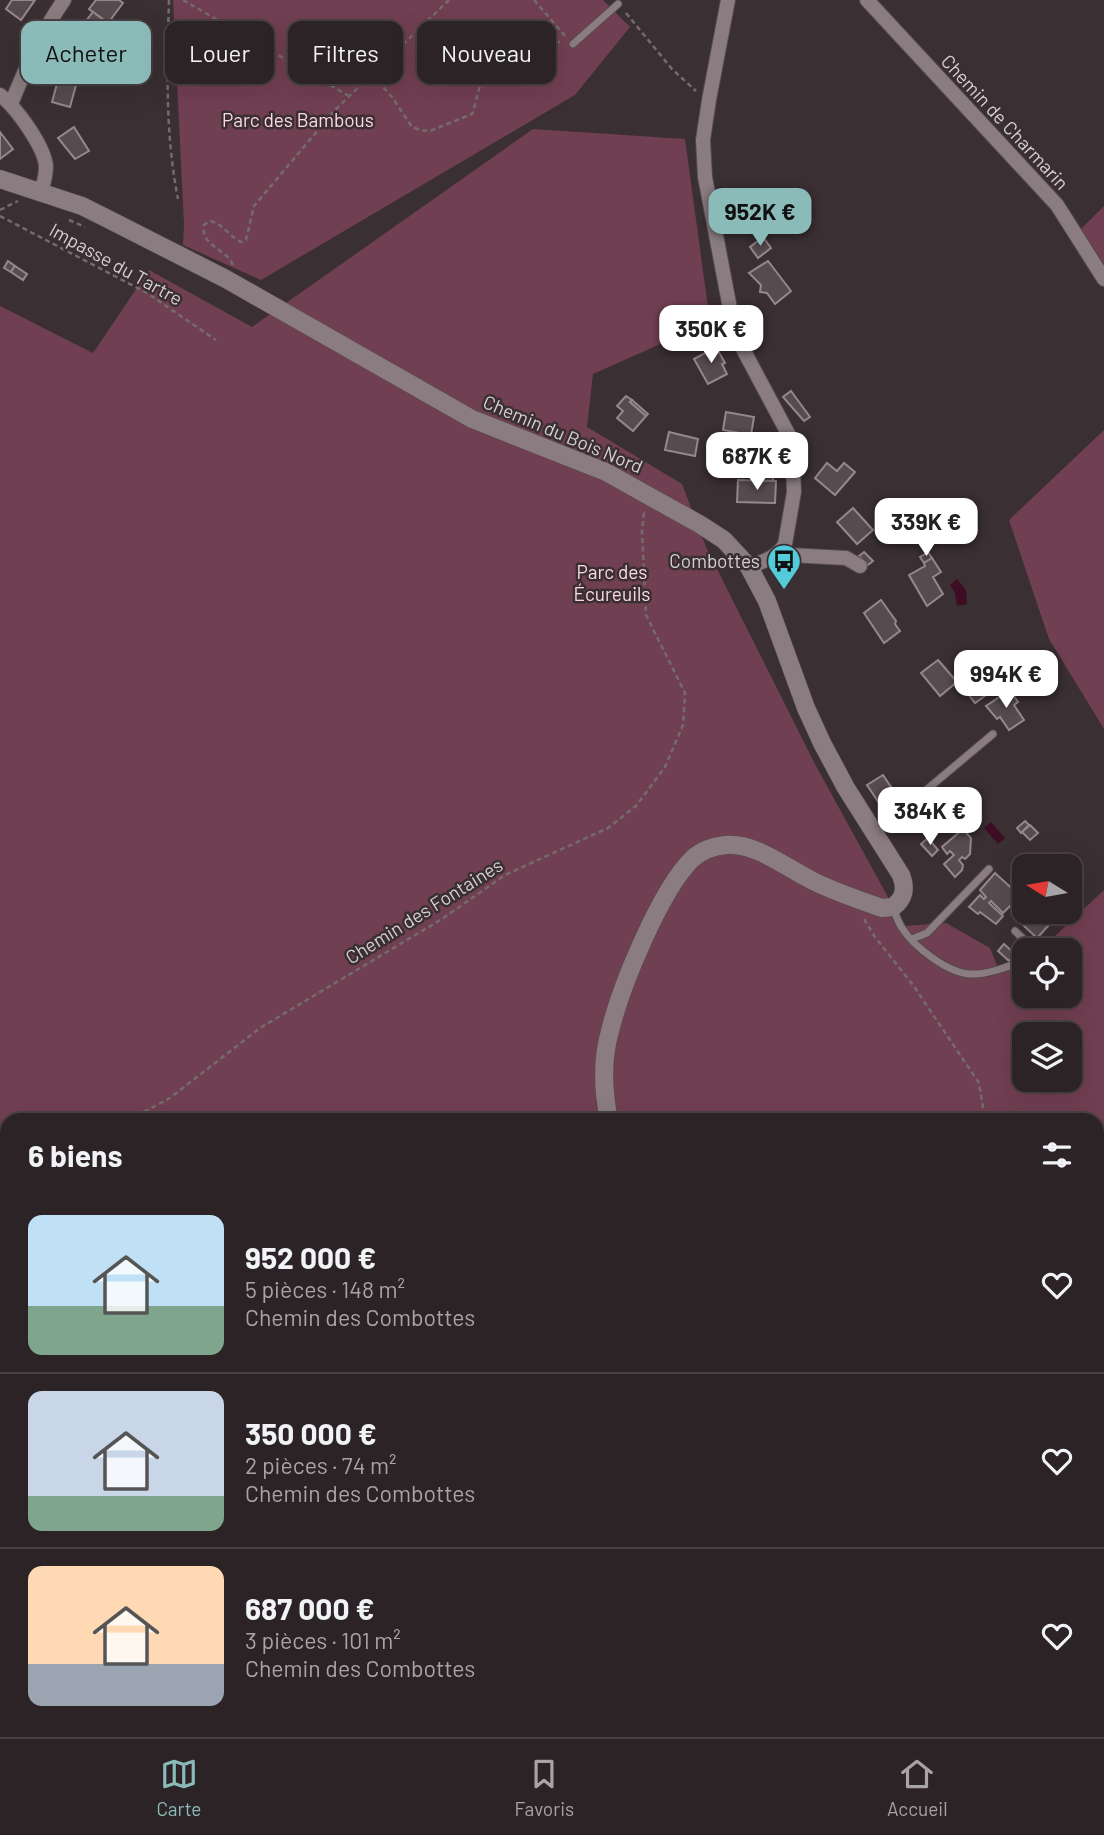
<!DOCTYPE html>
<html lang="fr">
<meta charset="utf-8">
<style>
body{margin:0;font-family:Barlow,sans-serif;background:#382f32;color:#f1f3f6;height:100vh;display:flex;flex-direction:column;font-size:26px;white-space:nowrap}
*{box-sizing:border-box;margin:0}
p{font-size:23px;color:#a6a4a7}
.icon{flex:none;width:38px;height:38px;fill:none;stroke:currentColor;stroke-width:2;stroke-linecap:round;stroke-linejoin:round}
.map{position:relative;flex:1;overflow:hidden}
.details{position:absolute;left:0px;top:1113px;width:1104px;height:625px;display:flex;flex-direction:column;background:#2c2326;border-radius:21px 21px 0 0;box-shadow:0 7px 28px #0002,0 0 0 2px #484043}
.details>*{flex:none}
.hud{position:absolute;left:21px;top:21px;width:700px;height:63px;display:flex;gap:14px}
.needle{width:46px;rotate:281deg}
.controls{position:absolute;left:1012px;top:854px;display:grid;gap:14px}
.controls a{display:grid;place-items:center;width:70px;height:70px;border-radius:14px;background:#2c2326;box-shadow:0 7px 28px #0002,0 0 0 2px #484043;font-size:35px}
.price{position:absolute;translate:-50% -60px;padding:0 16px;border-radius:14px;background:#fff;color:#222;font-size:23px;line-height:46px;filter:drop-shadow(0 2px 4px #0008)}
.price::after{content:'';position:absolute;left:50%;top:42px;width:21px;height:16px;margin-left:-10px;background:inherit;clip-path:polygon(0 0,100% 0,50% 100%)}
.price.selected{background:#8bbbb9;color:#111}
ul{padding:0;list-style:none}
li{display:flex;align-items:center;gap:21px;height:175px;padding:0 28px}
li+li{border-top:2px solid #484043}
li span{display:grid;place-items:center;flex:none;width:196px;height:140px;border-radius:14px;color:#555}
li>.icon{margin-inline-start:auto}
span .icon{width:84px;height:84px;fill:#fffc;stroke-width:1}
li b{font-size:30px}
h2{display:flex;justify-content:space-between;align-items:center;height:84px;padding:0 28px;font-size:30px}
.chip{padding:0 24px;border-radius:14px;background:#2c2326;box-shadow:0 7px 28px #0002,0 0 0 2px #484043;font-size:24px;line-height:63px}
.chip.selected{background:#8bbbb9;color:#111}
.tabs{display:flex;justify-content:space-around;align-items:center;height:98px;border-top:2px solid #484043;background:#2c2326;font-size:19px;color:#a6a4a7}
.tabs a{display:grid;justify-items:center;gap:4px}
.tabs .selected{color:#8bbbb9}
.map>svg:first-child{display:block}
</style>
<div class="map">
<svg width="1104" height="1737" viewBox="0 0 1104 1737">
<rect width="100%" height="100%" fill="#3a2f33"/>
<!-- green -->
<g fill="#713f52" fill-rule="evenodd">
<polygon points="173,0 603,0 630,27 575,95 261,280 183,245 184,224"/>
<path d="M533,129L685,139L710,322L593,374L587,427L682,484L706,547L816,766L904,926L946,923L990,948L1000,972L1024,965V996H1069V950H1040L1104,890V1549L1097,1554V1120H7V1731H1097V1671L1104,1684V1737H0V306L93,353L149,270L252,327ZM1024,1034H1069V1080H1024Z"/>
<polygon points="1104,206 1104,264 1081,229"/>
<polygon points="1104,430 1104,729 1049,639 1009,520"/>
</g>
<!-- water -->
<g fill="#3e0d23">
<polygon points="957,579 966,590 967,604 957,606 955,593 950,585"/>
<polygon points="991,822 1005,838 998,844 984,828"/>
</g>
<!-- building -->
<g fill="#574b4f" stroke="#95888c" stroke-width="2">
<polygon points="12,0 35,0 21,20 6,9"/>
<polygon points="96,0 119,0 123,3 108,23 89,9"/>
<polygon points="93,12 114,28 100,46 79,30"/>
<polygon points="70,34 78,39 75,45 67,40"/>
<polygon points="59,58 78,63 74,74 81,76 79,84 73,82 72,84 53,79"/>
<polygon points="58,80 76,85 70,107 52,102"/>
<polygon points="74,127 89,151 75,159 58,138"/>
<polygon points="0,132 13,149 0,159"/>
<polygon points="763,237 771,248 758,258 750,247"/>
<polygon points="8,261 15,266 11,272 4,268"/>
<polygon points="768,261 791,291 775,304 767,293 760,292 761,285 749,273"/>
<polygon points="15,266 27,274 23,280 11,272"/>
<polygon points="716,347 725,363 722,364 727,374 708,384 694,359"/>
<polygon points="791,391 810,417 804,421 783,397"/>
<polygon points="626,396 632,400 630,402 646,416 633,431 617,418 623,411 617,406"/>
<polygon points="632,400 648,414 646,416 630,402"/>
<polygon points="726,412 754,417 751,435 723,430"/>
<polygon points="669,432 698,439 695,456 665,450"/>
<polygon points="827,463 837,471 844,463 855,472 835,495 815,478"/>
<rect x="761" y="475" width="12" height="6"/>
<polygon points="738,480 776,481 775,503 737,502"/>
<polygon points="853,508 873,530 857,544 837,522"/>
<polygon points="864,552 873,561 868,565 859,556"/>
<polygon points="928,552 932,558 924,563 920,557"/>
<polygon points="932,558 941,572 933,577 943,594 927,606 909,575 925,566 924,563"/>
<polygon points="881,600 896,621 895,624 900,631 884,643 864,613"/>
<polygon points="938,660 957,682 940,696 921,673"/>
<polygon points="980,681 989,693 975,703 966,691"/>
<polygon points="1010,690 1018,702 1014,705 1024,720 1009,730 1000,717 997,719 986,706"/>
<polygon points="883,775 895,793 879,803 867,785"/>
<polygon points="936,800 951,817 928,838 913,821"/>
<polygon points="1025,821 1029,825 1021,833 1017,828"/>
<polygon points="1030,825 1038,833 1030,840 1022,832"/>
<polygon points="963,829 971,838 970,854 965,859 962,857 959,860 963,865 962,870 955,877 944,864 954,855 950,851 947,854 942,847"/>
<polygon points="928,838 938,850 932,856 921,844"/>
<polygon points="1016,865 1023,870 1017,877 1011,872"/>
<polygon points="995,873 1020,896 1003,913 991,901 989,903 1003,916 996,924 980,912 978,914 969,907 980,895 984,899 986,897 980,890"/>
<polygon points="1033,912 1061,912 1037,938 1022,924"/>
<polygon points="1004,944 1015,954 1009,961 998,951"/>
</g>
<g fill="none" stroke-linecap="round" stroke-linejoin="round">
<!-- lane casing -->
<g stroke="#544b4e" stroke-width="9">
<g id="lane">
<polyline points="573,44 618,4"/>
<polyline points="875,833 993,734"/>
<path d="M893,908C896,915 898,922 902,928C914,947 948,973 970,974C986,975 1009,967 1024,960"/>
<polyline points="1015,931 1035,950"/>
<polyline points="912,939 927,933 989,869"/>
</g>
</g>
<!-- street casing -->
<g stroke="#544b4e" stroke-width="16">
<g id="street">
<path d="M728,0L709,100L703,140L705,177L732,319L744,351L792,441L794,492L785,544C777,558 763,561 749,567"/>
<polyline points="867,0 1057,205 1104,279"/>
<path d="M0,95C16,107 44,146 46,166C46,175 43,186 40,194"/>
<path d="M11,104C26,67 41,33 64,0"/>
<polyline points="781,551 789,555 846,558 860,566"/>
<polyline points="1097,1536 1104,1536"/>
<polyline points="1097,1552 1104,1549"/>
</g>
</g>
<!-- secondary casing -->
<g stroke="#544b4e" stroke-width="19">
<g id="secondary">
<path d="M0,179L82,206L108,219L226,279L472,419L606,472L701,525L724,540L749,567L767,601L806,708L822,743L846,788L901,875C906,888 905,898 893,907L882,908C859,900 835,892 813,881C788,869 755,842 726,845C714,846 701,851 692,859C660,891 621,986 610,1031C602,1059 603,1091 609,1120"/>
<polyline points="1097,1688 1104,1701"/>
</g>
</g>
<!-- path -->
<g stroke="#756b6e" stroke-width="2.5" stroke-dasharray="5 3.5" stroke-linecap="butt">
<path d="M169,0C167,67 165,134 178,199"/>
<polyline points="183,0 349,96"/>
<polyline points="534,0 566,37"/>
<polyline points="626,13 672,69 696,91"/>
<path d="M372,75L392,97L412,127L420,130L430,131L472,114C477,100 479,85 485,72C500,42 532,39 561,42"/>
<polyline points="0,210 18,201"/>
<polyline points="0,216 147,293 216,340"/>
<polyline points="69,220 85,227"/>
<path d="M233,265C226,248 200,246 204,225L210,221C223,224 229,236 241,242L246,240L254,206L335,110L449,0"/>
<polyline points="864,919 875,937 913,985 979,1083 985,1120"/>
<polyline points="129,1120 170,1098 260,1028 442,919 505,875 608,828 636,806 665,767 683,725 685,693 646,615 642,531 644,512"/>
<polyline points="0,1219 7,1208"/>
<polyline points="360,1731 364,1737"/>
<polyline points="582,1731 584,1737"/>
<polyline points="753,1731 757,1737"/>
<polyline points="543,1737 550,1731"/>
</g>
<!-- lane -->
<use href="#lane" stroke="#8a7c80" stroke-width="7"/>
<!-- street -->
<use href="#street" stroke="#8a7c80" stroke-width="14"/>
<!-- secondary -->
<use href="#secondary" stroke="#8a7c80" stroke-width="18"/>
</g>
<!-- icons -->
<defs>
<g id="bus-pin" transform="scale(1.75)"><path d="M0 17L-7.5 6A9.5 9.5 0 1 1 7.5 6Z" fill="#53cbda" stroke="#3a2f33"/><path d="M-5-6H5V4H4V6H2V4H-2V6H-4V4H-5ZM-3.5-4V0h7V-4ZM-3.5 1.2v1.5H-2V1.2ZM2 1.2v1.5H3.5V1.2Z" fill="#111"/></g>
</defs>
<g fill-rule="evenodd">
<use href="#bus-pin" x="784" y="561"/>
</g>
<g text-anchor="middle" stroke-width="5" stroke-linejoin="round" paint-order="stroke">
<!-- park labels -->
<g font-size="19" fill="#fdd7e3" stroke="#3a2f33">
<text x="298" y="127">Parc des Bambous</text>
<text x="612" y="579">Parc des<tspan x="612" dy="22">Écureuils</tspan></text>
</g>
<!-- street labels -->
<g font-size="19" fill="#d6cfd1" stroke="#3a2f33">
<text transform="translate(1005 122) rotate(47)" y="7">Chemin de Charmarin</text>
<text transform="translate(116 264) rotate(29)" y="7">Impasse du Tartre</text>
<text transform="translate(563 434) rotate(23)" y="7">Chemin du Bois Nord</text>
<text transform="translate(424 911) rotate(-32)" y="7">Chemin des Fontaines</text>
</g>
<!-- poi labels -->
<g font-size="19" fill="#d6cfd1" stroke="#3a2f33" text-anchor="end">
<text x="760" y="568">Combottes</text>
</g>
</g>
</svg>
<div class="controls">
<a><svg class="needle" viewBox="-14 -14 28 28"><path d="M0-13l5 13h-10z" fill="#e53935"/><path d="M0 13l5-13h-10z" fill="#a6a4a7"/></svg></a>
<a><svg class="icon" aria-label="locate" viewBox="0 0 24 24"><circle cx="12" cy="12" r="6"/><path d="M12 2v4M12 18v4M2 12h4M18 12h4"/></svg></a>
<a><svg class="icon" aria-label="layers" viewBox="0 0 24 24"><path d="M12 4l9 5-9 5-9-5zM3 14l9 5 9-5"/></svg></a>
</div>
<b class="price selected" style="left:760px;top:248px">952K €</b>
<b class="price" style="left:711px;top:365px">350K €</b>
<b class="price" style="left:757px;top:492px">687K €</b>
<b class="price" style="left:926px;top:558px">339K €</b>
<b class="price" style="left:1006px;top:710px">994K €</b>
<b class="price" style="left:930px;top:847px">384K €</b>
<div class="hud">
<a class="chip selected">Acheter</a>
<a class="chip">Louer</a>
<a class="chip">Filtres</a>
<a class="chip">Nouveau</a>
</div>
<section class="details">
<h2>6 biens<svg class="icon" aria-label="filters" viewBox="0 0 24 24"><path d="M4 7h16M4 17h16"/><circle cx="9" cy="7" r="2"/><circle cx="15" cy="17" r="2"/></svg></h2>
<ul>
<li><span style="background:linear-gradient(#bfe0f5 65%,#7fa58c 0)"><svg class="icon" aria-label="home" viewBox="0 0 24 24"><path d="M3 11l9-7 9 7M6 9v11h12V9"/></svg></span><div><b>952 000 €</b><p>5 pièces · 148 m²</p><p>Chemin des Combottes</p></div><svg class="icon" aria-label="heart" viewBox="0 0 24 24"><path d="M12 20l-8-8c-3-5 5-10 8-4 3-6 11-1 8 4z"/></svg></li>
<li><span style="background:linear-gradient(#c9d6e8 75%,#7fa58c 0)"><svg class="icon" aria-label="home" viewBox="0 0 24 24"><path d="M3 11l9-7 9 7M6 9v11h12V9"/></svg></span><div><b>350 000 €</b><p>2 pièces · 74 m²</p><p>Chemin des Combottes</p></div><svg class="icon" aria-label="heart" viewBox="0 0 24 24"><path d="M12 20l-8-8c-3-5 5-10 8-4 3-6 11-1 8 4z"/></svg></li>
<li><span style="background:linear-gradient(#ffd9b3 70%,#9aa5b1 0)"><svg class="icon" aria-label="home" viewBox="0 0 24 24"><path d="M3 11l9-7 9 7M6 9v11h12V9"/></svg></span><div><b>687 000 €</b><p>3 pièces · 101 m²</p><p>Chemin des Combottes</p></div><svg class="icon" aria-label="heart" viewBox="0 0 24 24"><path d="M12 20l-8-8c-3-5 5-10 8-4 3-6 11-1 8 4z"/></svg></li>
</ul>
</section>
</div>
<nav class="tabs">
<a class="selected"><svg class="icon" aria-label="map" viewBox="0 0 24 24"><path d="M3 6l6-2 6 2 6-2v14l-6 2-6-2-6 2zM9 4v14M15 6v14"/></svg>Carte</a>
<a><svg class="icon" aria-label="saved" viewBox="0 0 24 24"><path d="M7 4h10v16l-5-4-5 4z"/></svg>Favoris</a>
<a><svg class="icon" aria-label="home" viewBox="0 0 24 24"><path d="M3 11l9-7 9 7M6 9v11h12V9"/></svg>Accueil</a>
</nav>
